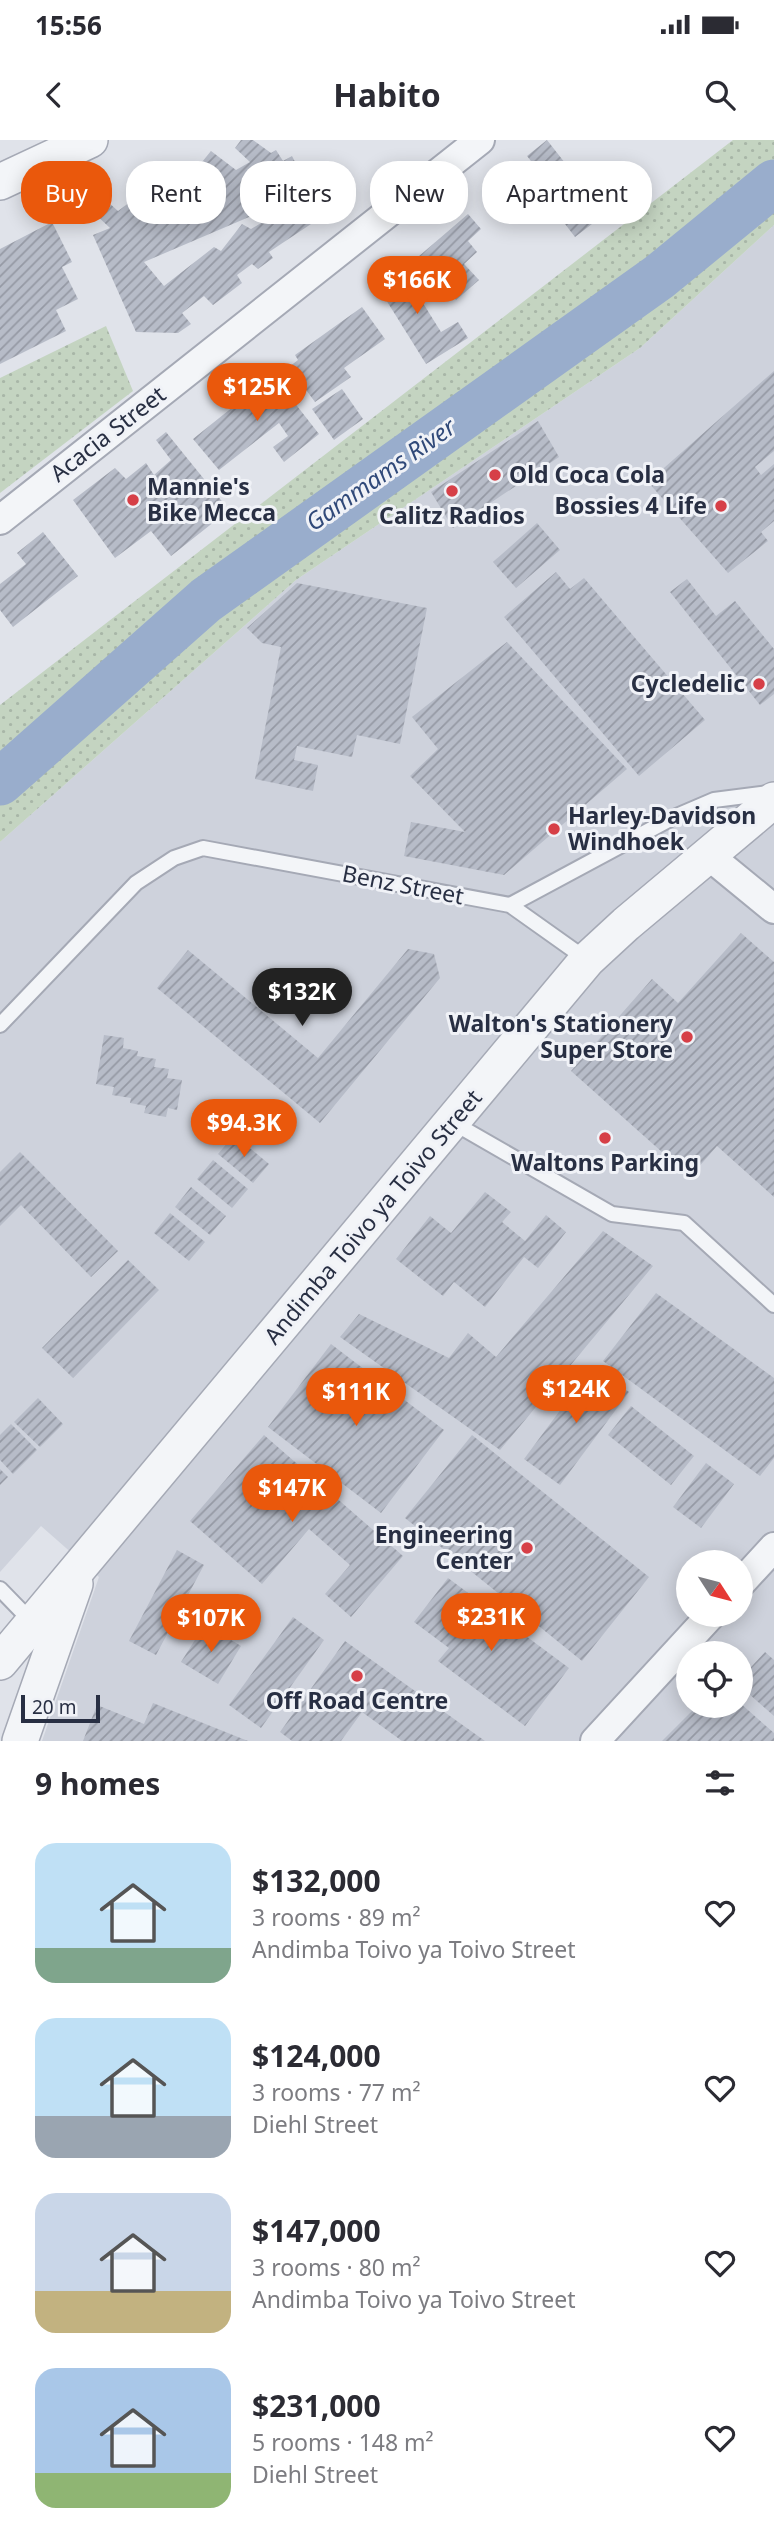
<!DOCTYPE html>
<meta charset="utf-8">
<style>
body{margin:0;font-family:"Noto Sans",sans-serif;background:#f2f2f3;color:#2b2b33;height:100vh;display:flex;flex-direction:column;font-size:26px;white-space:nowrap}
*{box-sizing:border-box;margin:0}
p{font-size:23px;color:#7c7c81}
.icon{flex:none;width:38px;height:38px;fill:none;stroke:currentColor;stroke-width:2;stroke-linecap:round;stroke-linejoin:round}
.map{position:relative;height:1601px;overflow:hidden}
.panel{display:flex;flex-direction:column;background:#fff;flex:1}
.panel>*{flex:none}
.banner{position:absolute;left:21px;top:21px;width:733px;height:63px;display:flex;gap:14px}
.needle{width:46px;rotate:126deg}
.tools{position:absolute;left:676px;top:1410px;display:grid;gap:14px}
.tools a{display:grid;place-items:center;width:77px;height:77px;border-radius:50%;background:#fff;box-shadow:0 4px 18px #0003;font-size:35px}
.scale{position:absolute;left:21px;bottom:18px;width:79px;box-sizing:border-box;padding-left:7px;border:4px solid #282f43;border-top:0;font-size:19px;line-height:24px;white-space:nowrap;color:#282f43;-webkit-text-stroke:5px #f0f2f7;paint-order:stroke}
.price{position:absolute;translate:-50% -60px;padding:0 16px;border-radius:24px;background:#ea580c;color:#fff;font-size:23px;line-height:46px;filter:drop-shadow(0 2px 4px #0008)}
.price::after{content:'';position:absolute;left:50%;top:42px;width:21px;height:16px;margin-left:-10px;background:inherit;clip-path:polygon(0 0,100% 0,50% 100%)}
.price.active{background:#222;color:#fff}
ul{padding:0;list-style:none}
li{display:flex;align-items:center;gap:21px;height:175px;padding:0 35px}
li span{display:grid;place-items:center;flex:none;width:196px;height:140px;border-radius:21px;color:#555}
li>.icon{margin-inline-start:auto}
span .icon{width:84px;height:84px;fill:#fffc;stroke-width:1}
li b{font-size:30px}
h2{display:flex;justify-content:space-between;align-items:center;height:84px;padding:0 35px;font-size:30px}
.pill{padding:0 24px;border-radius:28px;background:#fff;box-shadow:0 4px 18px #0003;font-size:24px;line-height:63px}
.pill.active{background:#ea580c;color:#fff}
.status{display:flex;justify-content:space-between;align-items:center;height:49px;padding:0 35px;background:#fff;direction:ltr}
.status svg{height:19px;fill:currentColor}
header{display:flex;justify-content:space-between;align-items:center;height:91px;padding:0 35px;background:#fff;font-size:32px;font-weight:700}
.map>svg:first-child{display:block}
</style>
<div class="status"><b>15:56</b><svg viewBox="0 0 49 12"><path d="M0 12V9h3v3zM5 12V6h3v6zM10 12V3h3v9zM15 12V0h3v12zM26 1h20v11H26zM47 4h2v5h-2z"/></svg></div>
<header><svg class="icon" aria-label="back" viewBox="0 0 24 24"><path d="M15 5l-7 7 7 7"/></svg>Habito<svg class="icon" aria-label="search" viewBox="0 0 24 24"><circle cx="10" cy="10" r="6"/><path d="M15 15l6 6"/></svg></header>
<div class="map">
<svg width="774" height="1601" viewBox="0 0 774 1601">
<defs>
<pattern id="grass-dots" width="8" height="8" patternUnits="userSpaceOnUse" patternTransform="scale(1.75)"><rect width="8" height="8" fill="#c4d4c1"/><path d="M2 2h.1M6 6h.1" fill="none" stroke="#a8b6a7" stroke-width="1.8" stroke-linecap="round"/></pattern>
<pattern id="building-hatch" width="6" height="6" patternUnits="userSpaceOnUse" patternTransform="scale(1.75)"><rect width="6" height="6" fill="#b7bcc8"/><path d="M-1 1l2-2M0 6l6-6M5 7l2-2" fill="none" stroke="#9599a4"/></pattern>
</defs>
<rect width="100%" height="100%" fill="#e0e3ea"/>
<!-- built -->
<path fill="#ced2dc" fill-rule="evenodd" d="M774,85V1601H42L99,1437L41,1386L0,1432V702L296,440L640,208ZM688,1423H740V1475H688ZM688,1514H740V1566H688Z"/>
<!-- grass -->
<g fill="url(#grass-dots)">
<polygon points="733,0 774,0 774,85 640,208 296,440 0,702 0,565"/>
<polygon points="106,186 133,251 0,353 0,238"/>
</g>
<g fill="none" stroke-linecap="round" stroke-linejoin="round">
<!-- river -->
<polyline stroke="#99adcc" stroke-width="47" points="0,642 206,460 659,137 774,43"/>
</g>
<!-- building -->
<g fill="url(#building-hatch)">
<polygon points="241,0 253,0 271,13 276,10 283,21 292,16 310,51 144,122 164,146 214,107 221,111 242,84 251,89 303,58 317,80 269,112 273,118 258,129 252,124 237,135 242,143 213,165 204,156 182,173 191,184 178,193 136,192 93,95 110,88 92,71 108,62 118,71 130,62 139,44 175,28 201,48 220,38 202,22 211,11 236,30 250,22 235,8"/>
<polygon points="547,0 605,74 575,97 529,37 538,30 527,16"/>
<polygon points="468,74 481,89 468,101 477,112 464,124 479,140 456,160 418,117"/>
<polygon points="52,82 72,122 62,127 78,159 56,170 66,191 0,224 0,109"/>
<polygon points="398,123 441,192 458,182 468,198 426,224 373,139"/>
<polygon points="362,167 385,199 344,228 351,237 315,262 289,227 298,220 295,215"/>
<polygon points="265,225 319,294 284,322 273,307 288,296 279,283 219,330 193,299 254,250 246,240"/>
<polygon points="774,231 774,311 755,327 761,335 774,324 774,381 761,392 768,401 728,433 648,342"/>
<polygon points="342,249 363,279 334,300 312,269"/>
<polygon points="538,281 559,317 453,388 431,352"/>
<polygon points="166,292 229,370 171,416 151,391 115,418 73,360 115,328 126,339 146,323 154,335 171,320 156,300"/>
<polygon points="537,383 560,410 516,448 493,422"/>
<polygon points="43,392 78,436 13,487 0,470 0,444 26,424 17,413"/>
<polygon points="556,432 570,449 584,438 705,580 639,636 504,477"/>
<polygon points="687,439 716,476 735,461 774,509 774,554 760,565 670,452"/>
<polygon points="297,443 427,468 400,604 357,595 352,617 297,606 294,620 318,625 313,651 255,639 281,507 262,503 247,488"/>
<polygon points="507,502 627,629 504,735 404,716 411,682 465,692 410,636 438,609 412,577"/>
<polygon points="741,793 774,822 774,1057 717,1006 690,1037 571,931 652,839 678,863"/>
<polygon points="408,809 434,814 440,838 320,983 157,848 188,810 318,918"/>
<polygon points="104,895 124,898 123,908 138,911 137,916 156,919 154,927 169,929 167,938 182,940 177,970 168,968 166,977 144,973 146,966 130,963 131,958 112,955 114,947 96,944"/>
<polygon points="234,995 269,1024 253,1043 218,1014"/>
<polygon points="20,1012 118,1111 91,1137 21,1065 0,1086 0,1032"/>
<polygon points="213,1020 248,1049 232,1068 197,1039"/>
<polygon points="191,1047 226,1076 210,1095 175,1067"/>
<polygon points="485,1052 511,1072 502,1082 525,1101 546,1075 566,1092 538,1128 524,1117 485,1167 454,1142 443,1156 396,1119 430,1076 451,1093"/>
<polygon points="170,1073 205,1102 189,1121 154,1093"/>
<polygon points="603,1091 653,1126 500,1310 340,1197 359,1174 449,1218 468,1193 496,1217"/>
<polygon points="128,1120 159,1150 73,1238 42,1208"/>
<polygon points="656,1153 774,1238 774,1318 760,1336 603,1221"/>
<polygon points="331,1204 444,1290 381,1373 268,1287"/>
<polygon points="593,1226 629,1252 560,1345 524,1319"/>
<polygon points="38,1258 63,1284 40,1307 14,1282"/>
<polygon points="631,1266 694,1316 671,1345 608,1295"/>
<polygon points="11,1284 37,1310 13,1334 0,1320 0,1295"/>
<polygon points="264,1295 403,1416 351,1477 325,1454 350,1425 309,1389 262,1444 190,1381"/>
<polygon points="472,1295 649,1437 582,1521 405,1378"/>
<polygon points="706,1323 734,1344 701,1388 673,1367"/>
<polygon points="0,1329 8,1337 0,1345"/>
<polygon points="177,1410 204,1425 156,1515 129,1501"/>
<polygon points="448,1438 569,1528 525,1586 438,1521 449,1508 414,1482"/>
<polygon points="293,1477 324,1500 261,1588 229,1565"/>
<polygon points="205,1484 241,1506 218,1544 181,1522"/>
<polygon points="345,1501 485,1601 402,1601 362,1572 341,1601 292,1601 280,1592"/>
<polygon points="765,1512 774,1520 774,1576 740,1546 740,1539"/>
<polygon points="153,1563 248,1601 83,1601 97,1565 144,1584"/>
<polygon points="740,1563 774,1593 774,1601 662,1601 697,1566 740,1566"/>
</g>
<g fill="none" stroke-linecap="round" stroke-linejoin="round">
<!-- service casing -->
<g stroke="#a5a9b5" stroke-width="18">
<g id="service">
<polyline points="510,765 672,678 714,660 769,653"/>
<polyline points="0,885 136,743 174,718 203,708 510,765 586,819"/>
<polyline points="452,982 612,1074 684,1083 774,1165"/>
<polyline points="0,1449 33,1483"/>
</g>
</g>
<!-- minor casing -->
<g stroke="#a5a9b5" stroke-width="32">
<g id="minor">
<polyline points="0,380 480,0"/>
<polyline points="708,715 774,769"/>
<polyline points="740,1444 774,1407"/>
<polyline points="595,1601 711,1475"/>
</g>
</g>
<!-- tertiary casing -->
<g stroke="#a5a9b5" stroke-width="38">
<g id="tertiary">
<polyline points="0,42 90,0"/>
<polyline points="0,1522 587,820 626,784 774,660"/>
<polyline points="20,1601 75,1444"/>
</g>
</g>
<!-- service -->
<use href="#service" stroke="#f3f5f8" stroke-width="14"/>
<!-- minor -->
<use href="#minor" stroke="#f3f5f8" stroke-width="28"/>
<!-- tertiary -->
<use href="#tertiary" stroke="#f3f5f8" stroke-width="35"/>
</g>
<!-- markers -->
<g fill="#d63f47" stroke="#f0f2f7" stroke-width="2.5">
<circle cx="495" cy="335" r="7"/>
<circle cx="452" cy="351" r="7"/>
<circle cx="133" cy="360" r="7"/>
<circle cx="721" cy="366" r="7"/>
<circle cx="759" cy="544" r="7"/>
<circle cx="554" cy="689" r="7"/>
<circle cx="687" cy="897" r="7"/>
<circle cx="605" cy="998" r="7"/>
<circle cx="527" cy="1408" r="7"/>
<circle cx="357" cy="1536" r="7"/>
</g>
<g text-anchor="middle" stroke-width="6" stroke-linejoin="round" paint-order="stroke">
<!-- street labels -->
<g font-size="23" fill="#282f43" stroke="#f0f2f7">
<text transform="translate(108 294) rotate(-38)" y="8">Acacia Street</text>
<text transform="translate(403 745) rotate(11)" y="8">Benz Street</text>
<text transform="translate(373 1077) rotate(-50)" y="8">Andimba Toivo ya Toivo Street</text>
</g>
<!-- poi labels -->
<g font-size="23" font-weight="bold" fill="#282f43" stroke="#f0f2f7" text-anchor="end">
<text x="509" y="343" text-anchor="start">Old Coca Cola</text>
<text x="147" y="355" text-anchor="start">Mannie's<tspan x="147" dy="26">Bike Mecca</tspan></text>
<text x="707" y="374">Bossies 4 Life</text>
<text x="452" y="384" text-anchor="middle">Calitz Radios</text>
<text x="745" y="552">Cycledelic</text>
<text x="568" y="684" text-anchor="start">Harley-Davidson<tspan x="568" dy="26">Windhoek</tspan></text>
<text x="673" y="892">Walton's Stationery<tspan x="673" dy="26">Super Store</tspan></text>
<text x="605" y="1031" text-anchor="middle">Waltons Parking</text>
<text x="513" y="1403">Engineering<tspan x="513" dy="26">Center</tspan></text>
<text x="357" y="1569" text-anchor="middle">Off Road Centre</text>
</g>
<!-- water labels -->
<g font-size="24" font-style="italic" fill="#304979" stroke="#f0f2f7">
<text transform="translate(381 335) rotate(-35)" y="8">Gammams River</text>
</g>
</g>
</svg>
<div class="tools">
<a><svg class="needle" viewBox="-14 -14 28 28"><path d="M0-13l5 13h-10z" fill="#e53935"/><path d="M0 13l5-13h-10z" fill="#7c7c81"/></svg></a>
<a><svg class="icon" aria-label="locate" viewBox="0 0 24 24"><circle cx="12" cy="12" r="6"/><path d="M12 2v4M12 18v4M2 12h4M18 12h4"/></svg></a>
</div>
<div class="scale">20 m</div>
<b class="price" style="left:417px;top:176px">$166K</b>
<b class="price" style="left:257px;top:283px">$125K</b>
<b class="price active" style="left:302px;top:888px">$132K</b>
<b class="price" style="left:244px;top:1019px">$94.3K</b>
<b class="price" style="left:576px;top:1285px">$124K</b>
<b class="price" style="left:356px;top:1288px">$111K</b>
<b class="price" style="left:292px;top:1384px">$147K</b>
<b class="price" style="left:491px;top:1513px">$231K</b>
<b class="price" style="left:211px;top:1514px">$107K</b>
<div class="banner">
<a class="pill active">Buy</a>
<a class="pill">Rent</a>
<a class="pill">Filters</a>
<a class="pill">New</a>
<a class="pill">Apartment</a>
</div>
</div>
<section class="panel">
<h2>9 homes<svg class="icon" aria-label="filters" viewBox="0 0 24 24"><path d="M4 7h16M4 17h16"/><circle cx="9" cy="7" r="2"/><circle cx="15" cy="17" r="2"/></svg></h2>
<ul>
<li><span style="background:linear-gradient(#bfe0f5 75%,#7fa58c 0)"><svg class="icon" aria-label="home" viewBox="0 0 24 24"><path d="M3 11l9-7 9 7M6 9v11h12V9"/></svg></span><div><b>$132,000</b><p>3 rooms · 89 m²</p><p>Andimba Toivo ya Toivo Street</p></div><svg class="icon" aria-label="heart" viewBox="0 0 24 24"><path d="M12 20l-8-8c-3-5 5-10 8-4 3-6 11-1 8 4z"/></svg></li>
<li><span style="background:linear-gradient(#bfe0f5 70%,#9aa5b1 0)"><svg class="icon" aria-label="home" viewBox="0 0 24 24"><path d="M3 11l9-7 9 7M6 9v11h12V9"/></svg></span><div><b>$124,000</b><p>3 rooms · 77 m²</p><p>Diehl Street</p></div><svg class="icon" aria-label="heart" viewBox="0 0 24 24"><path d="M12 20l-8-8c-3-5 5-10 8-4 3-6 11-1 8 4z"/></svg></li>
<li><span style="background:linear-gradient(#c9d6e8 70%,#c2b280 0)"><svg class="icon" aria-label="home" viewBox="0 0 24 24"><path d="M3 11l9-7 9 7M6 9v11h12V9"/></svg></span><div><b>$147,000</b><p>3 rooms · 80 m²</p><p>Andimba Toivo ya Toivo Street</p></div><svg class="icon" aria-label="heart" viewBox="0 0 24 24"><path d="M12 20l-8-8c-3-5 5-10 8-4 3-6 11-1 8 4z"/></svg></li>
<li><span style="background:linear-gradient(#a9c7e8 75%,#8fb573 0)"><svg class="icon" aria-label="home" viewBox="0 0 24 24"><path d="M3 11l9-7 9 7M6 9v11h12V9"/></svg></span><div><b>$231,000</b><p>5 rooms · 148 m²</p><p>Diehl Street</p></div><svg class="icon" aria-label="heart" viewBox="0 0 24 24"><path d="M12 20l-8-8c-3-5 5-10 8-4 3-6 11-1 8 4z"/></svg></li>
</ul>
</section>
